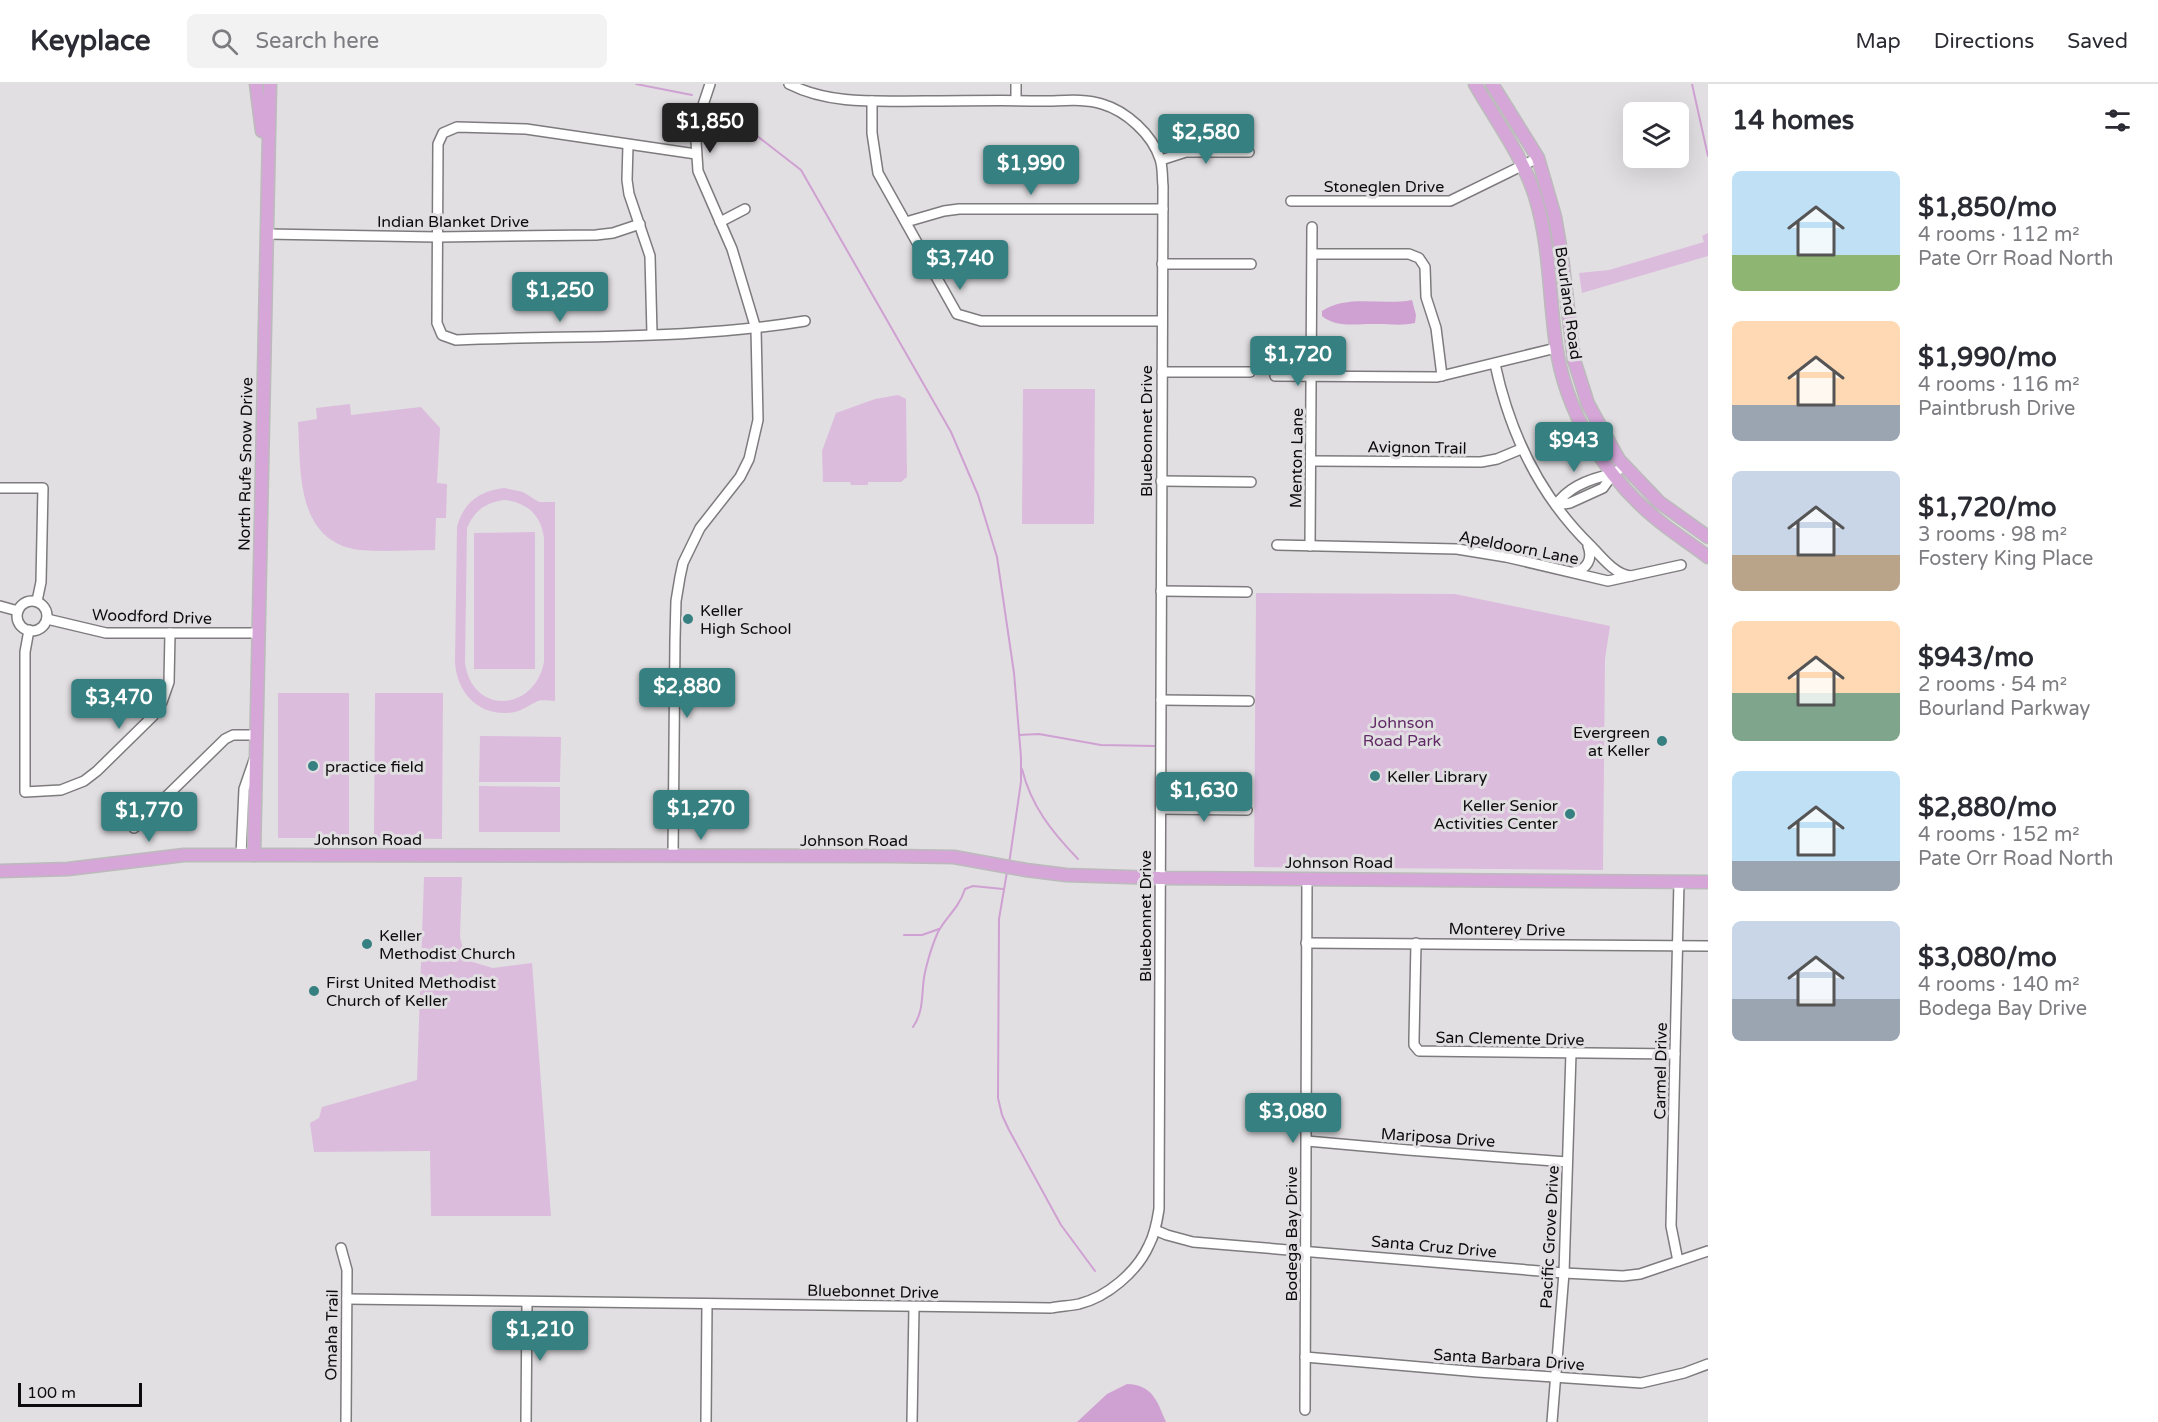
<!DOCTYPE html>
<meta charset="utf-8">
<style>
body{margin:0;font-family:"Varela Round",sans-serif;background:#f2f2f3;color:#2b2b33;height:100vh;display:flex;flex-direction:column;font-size:22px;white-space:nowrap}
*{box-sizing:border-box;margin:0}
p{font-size:20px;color:#7c7c81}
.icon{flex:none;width:33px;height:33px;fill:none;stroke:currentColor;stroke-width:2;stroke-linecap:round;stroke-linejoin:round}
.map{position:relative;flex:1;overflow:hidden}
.side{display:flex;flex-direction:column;background:#fff;width:450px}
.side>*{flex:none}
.controls{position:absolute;left:1623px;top:18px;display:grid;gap:12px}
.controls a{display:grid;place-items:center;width:66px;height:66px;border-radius:9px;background:#fff;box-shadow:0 6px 24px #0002;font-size:30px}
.scale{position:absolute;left:18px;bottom:15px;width:124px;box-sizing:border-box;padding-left:6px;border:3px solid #0d0c0d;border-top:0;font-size:16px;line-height:21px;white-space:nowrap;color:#0d0c0d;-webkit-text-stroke:4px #e2dfe2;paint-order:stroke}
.price{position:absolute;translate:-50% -51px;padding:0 14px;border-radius:6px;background:#378081;color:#fff;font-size:20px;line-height:39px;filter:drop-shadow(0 2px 3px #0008)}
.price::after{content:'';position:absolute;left:50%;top:36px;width:18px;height:14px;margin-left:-9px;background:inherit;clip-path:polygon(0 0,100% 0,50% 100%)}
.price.active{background:#222;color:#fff}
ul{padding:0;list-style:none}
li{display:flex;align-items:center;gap:18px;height:150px;padding:0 24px}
li span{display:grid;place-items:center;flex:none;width:168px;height:120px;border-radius:9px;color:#555}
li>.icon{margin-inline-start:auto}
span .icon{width:72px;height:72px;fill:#fffc;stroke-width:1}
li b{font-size:26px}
h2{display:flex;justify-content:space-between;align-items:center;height:72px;padding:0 24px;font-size:26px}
header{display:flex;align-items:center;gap:36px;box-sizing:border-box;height:84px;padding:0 30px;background:#fff;border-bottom:2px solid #e1e1e2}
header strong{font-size:28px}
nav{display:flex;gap:33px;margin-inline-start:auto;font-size:21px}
.search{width:420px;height:54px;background:#f2f2f3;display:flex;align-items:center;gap:15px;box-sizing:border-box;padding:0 21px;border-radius:9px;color:#7c7c81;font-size:22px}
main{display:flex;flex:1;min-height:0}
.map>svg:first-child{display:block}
</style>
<header>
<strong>Keyplace</strong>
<div class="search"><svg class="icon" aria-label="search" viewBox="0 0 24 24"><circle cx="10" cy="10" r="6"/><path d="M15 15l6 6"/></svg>Search here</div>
<nav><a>Map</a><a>Directions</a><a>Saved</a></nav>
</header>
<main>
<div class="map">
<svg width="1708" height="1338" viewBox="0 0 1708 1338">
<rect width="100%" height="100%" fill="#e2dfe2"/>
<!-- green -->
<g fill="#dbbcdd" fill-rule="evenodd">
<polygon points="1708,149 1708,172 1582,209 1579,189 1609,186 1704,158 1702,152"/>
<polygon points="1023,305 1095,305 1094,440 1022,440"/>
<polygon points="898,311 906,315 907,393 901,398 868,398 868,401 851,401 850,398 823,398 822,367 836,329 875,315"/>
<path d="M350,320L351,331L421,323L440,344L437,399L447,400L446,434H436L435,466C410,466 385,468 360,466C295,458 301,386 298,338L317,335L316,324Z"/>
<path d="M504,404L523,408L539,418H555V617C549,617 541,615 536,618C529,621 523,626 515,628C481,634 457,611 455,578L457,443C463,419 479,407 504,404ZM504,416C527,418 541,431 544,454V578C534,629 471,631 465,578L467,444C475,426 485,419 504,416Z"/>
<polygon points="535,448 535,585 474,585 474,449"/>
<polygon points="1256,509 1455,510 1610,542 1605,575 1603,786 1254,783"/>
<rect x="278" y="609" width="71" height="145"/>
<polygon points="375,609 443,609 442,755 374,754"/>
<polygon points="480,652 561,653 560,698 479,698"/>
<polygon points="479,702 560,703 560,748 479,748"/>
<polygon points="424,793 462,793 460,853 466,876 493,884 532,879 551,1132 431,1132 430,1067 314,1068 310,1039 319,1034 322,1023 417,996"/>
</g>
<!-- water -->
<g fill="#cfa1d2">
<path d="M1412,216L1416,231L1415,239C1402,242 1390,240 1377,240C1360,239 1337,245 1322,232V227C1348,210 1382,222 1412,216Z"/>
<path d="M1127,1300C1153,1301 1157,1317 1166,1338H1077L1107,1310Z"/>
</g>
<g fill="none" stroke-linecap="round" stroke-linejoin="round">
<!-- stream -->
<g stroke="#cfa1d2" stroke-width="2">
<polyline points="636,0 692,11"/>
<polyline points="1692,0 1708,72"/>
<polyline points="717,21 801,86 951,348 978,411 997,473 1014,589 1021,673 1021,698 1009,780"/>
<polyline points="1019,651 1039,650 1101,661 1155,662"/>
<path d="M1022,685C1031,722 1052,748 1078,775"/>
<polyline points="1007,788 999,835 998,1014 1002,1031 1009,1046 1061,1141 1095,1187"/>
<polyline points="904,851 922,851 939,845"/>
<path d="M913,943C926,924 920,905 926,884C929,872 933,859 938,848C947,831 958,826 965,805L973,802L1003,805"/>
</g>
<!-- minor casing -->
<g stroke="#7e7b7e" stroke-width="12">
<g id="minor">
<polyline points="1016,16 1016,0"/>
<polyline points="872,17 872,49 878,89 957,230 981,237 1161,237"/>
<polyline points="628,61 627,96 629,110 650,172 652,250"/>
<path d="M696,70L526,45L457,43L443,49L438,60L437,239L442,251L456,256C573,251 690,256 805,237"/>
<polyline points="1161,76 1186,68 1249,68"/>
<polyline points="1291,117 1450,117 1538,74"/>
<polyline points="720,138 745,125"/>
<polyline points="906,138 944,127 959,125 1163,125"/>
<polyline points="266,150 437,153 596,151 613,149 640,140"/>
<polyline points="1313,170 1409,170 1419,174 1425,183 1426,213 1436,244 1442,292"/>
<polyline points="1162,180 1251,180"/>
<path d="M1495,280C1510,350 1540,413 1592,463C1602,474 1616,491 1631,492"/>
<polyline points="1162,288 1250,288"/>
<polyline points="1275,292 1437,293 1556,264"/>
<polyline points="1311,377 1481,378 1497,375 1521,365"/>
<polyline points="1161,397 1251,398"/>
<polyline points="0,404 43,404 41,498 37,517"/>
<polyline points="1556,421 1570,419 1603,404 1613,390 1625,381"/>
<path d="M1556,421C1568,403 1592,394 1613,390"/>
<polyline points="1277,461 1457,465 1506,473 1608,497 1681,481"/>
<polyline points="1310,462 1312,143"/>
<path d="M1573,488C1587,486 1593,475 1588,462"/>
<polyline points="1161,507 1247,508"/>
<circle cx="32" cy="532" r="15"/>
<polyline points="0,522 18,527"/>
<polyline points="47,535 106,549 258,549"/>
<polyline points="29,546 25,568 25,708 61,706 84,697 97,687 153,632 162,618 169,598 170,549"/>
<polyline points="1161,616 1249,617"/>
<polyline points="1161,725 1247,726"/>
<polyline points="134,744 225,655 233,651 256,651"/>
<polyline points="241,771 244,705 254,676"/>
<polyline points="673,772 675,555 676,517 680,493 683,479 700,444 740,393 749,375 758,336 756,245 732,165 698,87 696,57 697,39 710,0"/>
<polyline points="1306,859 1708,862"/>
<polyline points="1416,859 1414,955 1414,961 1419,967 1675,970"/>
<polyline points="1307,1057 1408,1066 1567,1078"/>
<polyline points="1155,1146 1167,1151 1193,1158 1564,1189 1623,1192 1640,1190 1708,1167"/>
<polyline points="341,1164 347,1186 346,1338"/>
<polyline points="1678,1177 1671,1142 1679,797"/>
<path d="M347,1215L1051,1224C1060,1222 1070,1222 1079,1220C1107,1213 1137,1188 1149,1161C1155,1150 1157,1138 1159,1125L1163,102C1162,94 1163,83 1160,75C1152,50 1126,27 1102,20C1084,14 1062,17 1043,17C1003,16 963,17 924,17C878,17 830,21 789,0"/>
<polyline points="1305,1273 1478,1288 1641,1299 1684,1289 1708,1280"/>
<polyline points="1305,1326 1307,794"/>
<polyline points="526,1338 527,1218"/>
<polyline points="706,1338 707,1220"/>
<polyline points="912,1338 914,1223"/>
<polyline points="1552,1338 1564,1189 1571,969"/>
</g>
</g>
<!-- major casing -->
<g stroke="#bbb" stroke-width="15">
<g id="major">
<polyline points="256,0 262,47"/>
<path d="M1475,0C1496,37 1522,71 1535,112C1550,160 1549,212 1556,261C1565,326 1603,390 1653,432C1670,447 1690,459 1708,473"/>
<polyline points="1492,0 1538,74 1555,133 1562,174 1574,276 1588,320 1619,376 1659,418 1708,453"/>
<polyline points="254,771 270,0"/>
<polyline points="0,787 68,785 184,771 891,772 954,773 1026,786 1066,791 1160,794 1708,798"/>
</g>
</g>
<!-- minor -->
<use href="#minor" stroke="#fff" stroke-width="9"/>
<!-- major -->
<use href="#major" stroke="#d6a6d9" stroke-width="12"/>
</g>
<!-- markers -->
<g fill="#378081" stroke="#e2dfe2" stroke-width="2">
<circle cx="688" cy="535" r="6"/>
<circle cx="1662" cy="657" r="6"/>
<circle cx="313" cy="682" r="6"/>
<circle cx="1375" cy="692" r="6"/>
<circle cx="1570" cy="730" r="6"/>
<circle cx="367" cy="860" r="6"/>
<circle cx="314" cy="907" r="6"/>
</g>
<g text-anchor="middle" stroke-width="6" stroke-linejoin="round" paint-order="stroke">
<!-- street labels -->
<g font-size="16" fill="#0d0c0d" stroke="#e2dfe2">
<text x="1384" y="108">Stoneglen Drive</text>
<text x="453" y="143">Indian Blanket Drive</text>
<text transform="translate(1569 219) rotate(82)" y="6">Bourland Road</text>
<text transform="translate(1146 347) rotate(-90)" y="6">Bluebonnet Drive</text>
<text transform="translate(1417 363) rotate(1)" y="6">Avignon Trail</text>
<text transform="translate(1296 374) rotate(-89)" y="6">Menton Lane</text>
<text transform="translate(245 380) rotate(-89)" y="6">North Rufe Snow Drive</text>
<text transform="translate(1519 463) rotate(11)" y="6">Apeldoorn Lane</text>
<text transform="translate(152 532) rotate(2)" y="6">Woodford Drive</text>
<text x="368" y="761">Johnson Road</text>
<text x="854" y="762">Johnson Road</text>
<text x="1339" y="784">Johnson Road</text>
<text transform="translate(1145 832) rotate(-90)" y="6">Bluebonnet Drive</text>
<text transform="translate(1507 845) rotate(1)" y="6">Monterey Drive</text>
<text transform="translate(1510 954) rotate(1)" y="6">San Clemente Drive</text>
<text transform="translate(1660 987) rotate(-89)" y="6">Carmel Drive</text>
<text transform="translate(1438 1053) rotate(4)" y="6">Mariposa Drive</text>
<text transform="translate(1291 1150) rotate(-90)" y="6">Bodega Bay Drive</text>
<text transform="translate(1549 1153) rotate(-87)" y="6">Pacific Grove Drive</text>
<text transform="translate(1434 1162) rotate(5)" y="6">Santa Cruz Drive</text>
<text transform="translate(873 1207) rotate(1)" y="6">Bluebonnet Drive</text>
<text transform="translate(331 1251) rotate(-89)" y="6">Omaha Trail</text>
<text transform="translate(1509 1275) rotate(4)" y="6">Santa Barbara Drive</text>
</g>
<!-- poi labels -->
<g font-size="16" fill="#0d0c0d" stroke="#e2dfe2" text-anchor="start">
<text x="700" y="532">Keller<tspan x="700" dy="18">High School</tspan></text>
<text x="1650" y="654" text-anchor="end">Evergreen<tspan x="1650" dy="18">at Keller</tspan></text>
<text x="325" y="688">practice field</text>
<text x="1387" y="698">Keller Library</text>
<text x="1558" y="727" text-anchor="end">Keller Senior<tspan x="1558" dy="18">Activities Center</tspan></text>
<text x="379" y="857">Keller<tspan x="379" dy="18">Methodist Church</tspan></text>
<text x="326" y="904">First United Methodist<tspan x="326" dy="18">Church of Keller</tspan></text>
</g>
<!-- park labels -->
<g font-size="16" fill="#612a66" stroke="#e2dfe2">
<text x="1402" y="644">Johnson<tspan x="1402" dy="18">Road Park</tspan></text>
</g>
</g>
</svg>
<div class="controls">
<a><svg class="icon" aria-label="layers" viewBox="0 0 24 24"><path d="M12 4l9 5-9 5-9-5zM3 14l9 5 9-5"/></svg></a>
</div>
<div class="scale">100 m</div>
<b class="price active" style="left:710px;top:70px">$1,850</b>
<b class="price" style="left:1206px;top:81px">$2,580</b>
<b class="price" style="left:1031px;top:112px">$1,990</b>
<b class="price" style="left:960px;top:207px">$3,740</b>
<b class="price" style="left:560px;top:239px">$1,250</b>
<b class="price" style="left:1298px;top:303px">$1,720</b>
<b class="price" style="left:1574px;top:389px">$943</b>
<b class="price" style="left:687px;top:635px">$2,880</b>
<b class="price" style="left:119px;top:646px">$3,470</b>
<b class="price" style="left:1204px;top:739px">$1,630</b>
<b class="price" style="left:701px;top:757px">$1,270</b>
<b class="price" style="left:149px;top:759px">$1,770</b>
<b class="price" style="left:1293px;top:1060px">$3,080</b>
<b class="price" style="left:540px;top:1278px">$1,210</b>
</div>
<section class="side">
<h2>14 homes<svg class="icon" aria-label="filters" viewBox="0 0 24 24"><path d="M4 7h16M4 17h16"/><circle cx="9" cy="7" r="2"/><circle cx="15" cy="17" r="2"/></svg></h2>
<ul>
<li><span style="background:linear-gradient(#bfe0f5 70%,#8fb573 0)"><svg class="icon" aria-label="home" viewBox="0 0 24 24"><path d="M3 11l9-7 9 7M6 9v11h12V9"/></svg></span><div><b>$1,850/mo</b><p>4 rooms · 112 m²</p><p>Pate Orr Road North</p></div></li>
<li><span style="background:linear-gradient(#ffd9b3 70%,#9aa5b1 0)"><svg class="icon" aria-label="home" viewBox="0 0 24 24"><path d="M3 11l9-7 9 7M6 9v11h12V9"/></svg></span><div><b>$1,990/mo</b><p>4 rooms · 116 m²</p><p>Paintbrush Drive</p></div></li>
<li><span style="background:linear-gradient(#c9d6e8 70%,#b9a48a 0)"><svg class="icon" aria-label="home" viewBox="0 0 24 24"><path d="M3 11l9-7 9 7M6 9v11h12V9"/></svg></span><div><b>$1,720/mo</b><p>3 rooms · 98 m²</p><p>Fostery King Place</p></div></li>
<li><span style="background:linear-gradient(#ffd9b3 60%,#7fa58c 0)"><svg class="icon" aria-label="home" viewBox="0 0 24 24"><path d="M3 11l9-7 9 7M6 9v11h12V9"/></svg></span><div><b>$943/mo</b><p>2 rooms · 54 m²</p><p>Bourland Parkway</p></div></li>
<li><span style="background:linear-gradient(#bfe0f5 75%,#9aa5b1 0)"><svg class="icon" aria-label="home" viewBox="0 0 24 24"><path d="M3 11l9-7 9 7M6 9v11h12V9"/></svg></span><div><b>$2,880/mo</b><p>4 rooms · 152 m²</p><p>Pate Orr Road North</p></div></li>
<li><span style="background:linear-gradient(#c9d6e8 65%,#9aa5b1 0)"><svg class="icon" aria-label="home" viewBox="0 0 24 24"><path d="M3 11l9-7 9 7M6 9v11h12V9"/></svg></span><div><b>$3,080/mo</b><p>4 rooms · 140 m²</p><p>Bodega Bay Drive</p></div></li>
</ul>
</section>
</main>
